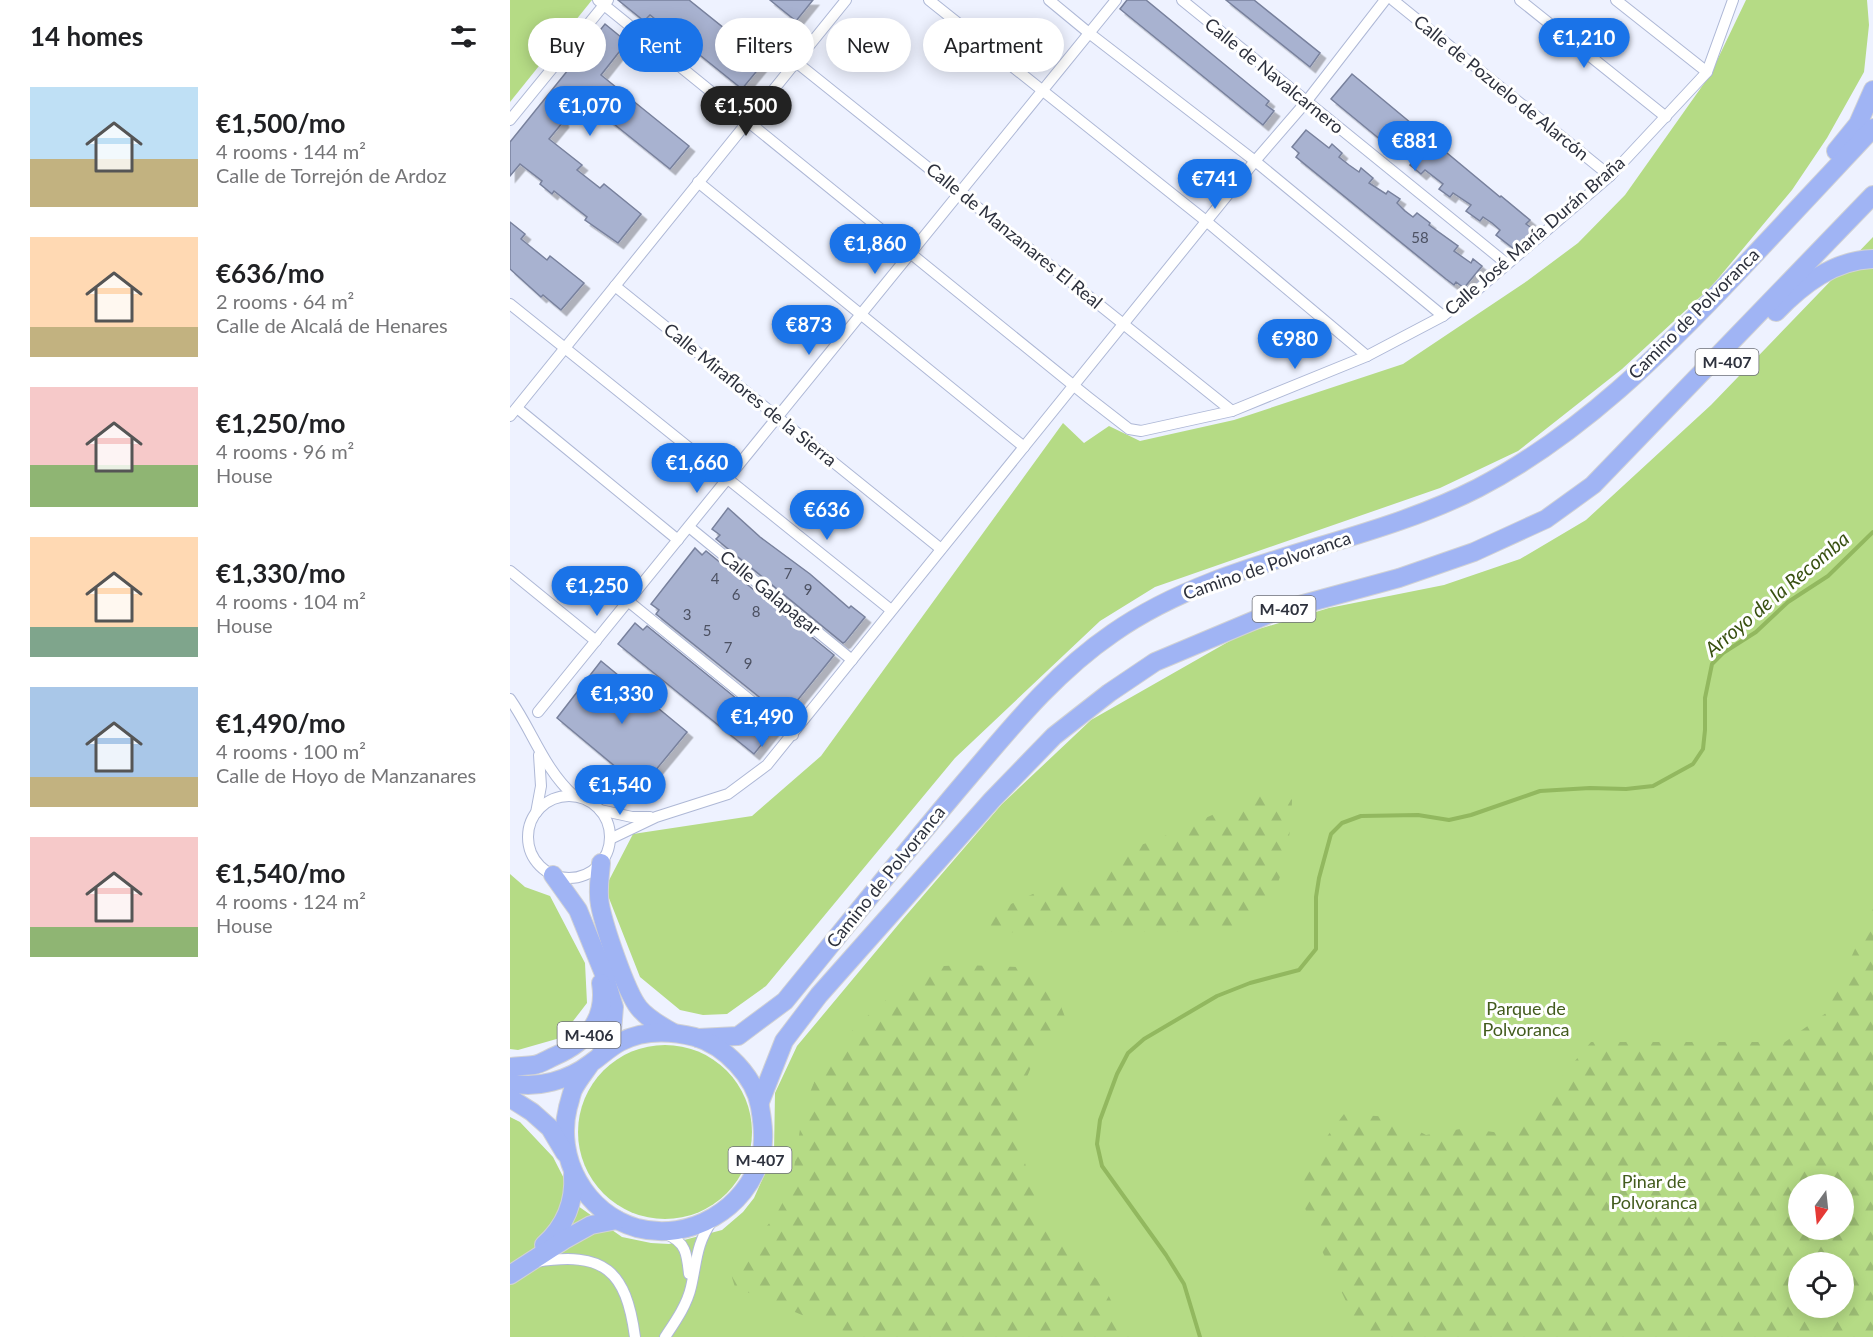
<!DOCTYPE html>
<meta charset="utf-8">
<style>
body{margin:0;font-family:Lato,sans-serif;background:#f6f6f6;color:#202124;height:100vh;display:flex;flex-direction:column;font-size:22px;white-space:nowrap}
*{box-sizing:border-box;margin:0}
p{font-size:20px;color:#757577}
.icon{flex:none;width:33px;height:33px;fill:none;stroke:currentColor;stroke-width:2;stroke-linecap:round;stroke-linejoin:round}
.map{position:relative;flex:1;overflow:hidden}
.drawer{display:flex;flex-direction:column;background:#fff;width:510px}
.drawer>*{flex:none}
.hud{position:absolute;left:18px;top:18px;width:570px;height:54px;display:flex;gap:12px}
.needle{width:39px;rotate:195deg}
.controls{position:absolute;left:1278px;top:1174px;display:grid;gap:12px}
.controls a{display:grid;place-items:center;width:66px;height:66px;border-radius:50%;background:#fff;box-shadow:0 3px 15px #0003;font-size:30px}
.price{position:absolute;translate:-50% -51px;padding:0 14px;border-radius:21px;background:#1a73e8;color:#fff;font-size:20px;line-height:39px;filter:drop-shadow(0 2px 3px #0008)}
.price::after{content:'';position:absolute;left:50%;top:36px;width:18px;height:14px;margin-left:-9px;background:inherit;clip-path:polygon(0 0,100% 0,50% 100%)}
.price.active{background:#222;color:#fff}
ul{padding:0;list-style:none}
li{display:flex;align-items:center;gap:18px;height:150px;padding:0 30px}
li span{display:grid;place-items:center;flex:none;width:168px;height:120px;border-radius:0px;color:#555}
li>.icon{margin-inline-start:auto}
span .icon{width:72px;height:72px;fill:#fffc;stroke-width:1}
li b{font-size:26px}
h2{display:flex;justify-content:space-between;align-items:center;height:72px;padding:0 30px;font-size:26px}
.pill{padding:0 21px;border-radius:27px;background:#fff;box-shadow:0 3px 15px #0003;font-size:21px;line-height:54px}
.pill.active{background:#1a73e8;color:#fff}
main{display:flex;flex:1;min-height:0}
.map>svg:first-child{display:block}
</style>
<main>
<section class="drawer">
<h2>14 homes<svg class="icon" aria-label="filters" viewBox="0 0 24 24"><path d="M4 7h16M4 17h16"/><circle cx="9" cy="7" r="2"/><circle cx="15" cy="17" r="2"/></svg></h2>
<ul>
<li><span style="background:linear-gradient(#bfe0f5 60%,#c2b280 0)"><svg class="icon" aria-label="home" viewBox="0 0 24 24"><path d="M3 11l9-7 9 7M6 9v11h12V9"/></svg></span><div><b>€1,500/mo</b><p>4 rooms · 144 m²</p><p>Calle de Torrejón de Ardoz</p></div></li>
<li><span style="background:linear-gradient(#ffd9b3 75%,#c2b280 0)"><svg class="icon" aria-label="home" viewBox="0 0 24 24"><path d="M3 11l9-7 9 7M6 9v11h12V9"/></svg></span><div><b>€636/mo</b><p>2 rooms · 64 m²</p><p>Calle de Alcalá de Henares</p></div></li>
<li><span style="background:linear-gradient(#f6c9c9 65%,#8fb573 0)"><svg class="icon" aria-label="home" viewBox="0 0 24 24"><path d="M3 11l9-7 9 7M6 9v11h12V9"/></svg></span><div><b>€1,250/mo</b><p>4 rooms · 96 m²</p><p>House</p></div></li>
<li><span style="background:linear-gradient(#ffd9b3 75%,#7fa58c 0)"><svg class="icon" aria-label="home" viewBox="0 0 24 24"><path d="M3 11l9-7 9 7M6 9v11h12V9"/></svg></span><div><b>€1,330/mo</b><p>4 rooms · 104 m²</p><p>House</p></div></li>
<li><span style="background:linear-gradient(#a9c7e8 75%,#c2b280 0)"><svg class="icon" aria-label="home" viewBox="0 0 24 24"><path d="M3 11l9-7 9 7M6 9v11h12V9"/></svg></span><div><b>€1,490/mo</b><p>4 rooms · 100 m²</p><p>Calle de Hoyo de Manzanares</p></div></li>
<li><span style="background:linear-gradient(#f6c9c9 75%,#8fb573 0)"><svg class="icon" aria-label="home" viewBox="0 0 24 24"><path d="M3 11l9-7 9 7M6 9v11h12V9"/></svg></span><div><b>€1,540/mo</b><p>4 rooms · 124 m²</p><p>House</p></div></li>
</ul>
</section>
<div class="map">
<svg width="1363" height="1337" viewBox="0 0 1363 1337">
<defs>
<pattern id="forest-firs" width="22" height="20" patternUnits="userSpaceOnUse" patternTransform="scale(1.5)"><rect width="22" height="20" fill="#b5db85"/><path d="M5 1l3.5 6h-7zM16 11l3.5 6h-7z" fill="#9cbc74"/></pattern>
<filter id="shadow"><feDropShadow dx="5.5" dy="5.5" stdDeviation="0" flood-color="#0004"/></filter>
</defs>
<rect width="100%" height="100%" fill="#eef2ff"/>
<!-- green -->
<g fill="#b5db85" fill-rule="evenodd">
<polygon points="0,0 82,0 0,102"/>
<polygon points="1236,0 1357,0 1359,25 1354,72 1317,138 1282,190 1201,287 1112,369 1008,451 930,488 645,587 590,621 445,758 256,986 217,1014 193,1015 170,1010 130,977 95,888 123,834 242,816 311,756 553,423 574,443 599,426 630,441 724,420 893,364 1017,281 1068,243 1115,195 1200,75"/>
<path d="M1363,237V1337H0V1117L10,1122L43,1157L68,1206L112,1237L141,1243L159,1244L212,1230L233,1212L244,1198L264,1153L265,1093L287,1046L393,919L492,804L581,720L732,634L819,608L934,585L1010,559L1076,520L1201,405ZM1288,1185H1334V1230H1288ZM1288,1263H1334V1308H1288Z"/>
<polygon points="0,874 15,887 40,896 75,963 77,1003 50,1038 8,1050 0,1049"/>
<circle cx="155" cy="1132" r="87"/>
</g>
<!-- forest -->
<g fill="url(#forest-firs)" fill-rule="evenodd">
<path d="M777,793L782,800C781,834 776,870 760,901C754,910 747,919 741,928L659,932L516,931L482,934L478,928L488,910L536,888L581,882L598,874L608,852L643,841L750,794Z"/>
<path d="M1363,909V1337H853L804,1234L785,1179L834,1114L882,1117L916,1135L956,1128L990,1133L1008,1128L1081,1042H1275L1316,1013ZM1288,1185H1334V1230H1288ZM1288,1263H1334V1308H1288Z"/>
<polygon points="454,965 511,967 545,991 557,1022 548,1041 527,1053 514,1084 509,1143 532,1220 594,1287 620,1337 352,1337 316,1325 225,1287 220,1271 266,1215 281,1187 293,1110 309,1070 347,1025 414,967"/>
</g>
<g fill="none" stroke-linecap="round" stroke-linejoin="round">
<!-- stream -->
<polyline stroke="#92b85f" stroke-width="4" points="690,1337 674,1284 656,1255 592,1166 587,1144 590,1120 607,1074 618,1053 634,1039 707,996 740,983 789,970 806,949 806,897 809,878 821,834 832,823 851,816 908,815 939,820 961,815 1030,791 1080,788 1116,789 1143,786 1183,764 1193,749 1195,730 1195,698 1202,664 1213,653 1246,632 1278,602 1318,576 1363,532"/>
</g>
<!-- building -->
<g fill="#a8b2d0" stroke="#78819d" stroke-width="1.5" filter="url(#shadow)">
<polygon points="108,0 179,0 255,61 232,89 140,15 134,21"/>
<polygon points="260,0 303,0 286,21"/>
<polygon points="617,0 636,0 759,101 756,105 764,111 753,125 610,9"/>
<polygon points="716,0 744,0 810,53 800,67"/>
<polygon points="95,24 117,42 91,75 179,146 160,169 69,96 52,117 53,122 39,139 72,165 67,170 90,188 94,184 131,214 108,243 75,220 77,217 44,191 42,194 30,184 32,181 10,164 0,176 0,142"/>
<polygon points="842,74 990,197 991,196 1020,220 1016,224 1023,229 1013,241 1004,249 986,235 990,230 982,223 973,217 970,221 956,211 961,205 943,193 940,197 929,189 933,184 915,170 911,174 900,165 903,160 896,153 886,146 883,150 821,99"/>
<polygon points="796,130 819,148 822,144 832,153 829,157 839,165 849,172 851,168 863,178 859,183 876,194 878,191 890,199 887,203 895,211 903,217 907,213 920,223 919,225 948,246 944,251 961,263 963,259 972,266 954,288 946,282 944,285 936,279 786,157 789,153 782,147"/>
<polygon points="0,222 15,234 11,239 37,260 40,256 74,283 51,310 33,295 31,297 0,269"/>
<polygon points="218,508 250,537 300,574 339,608 341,606 355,617 335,642 333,643 206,539 210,535 202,529"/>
<polygon points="185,548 192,555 196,551 324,655 274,717 146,614 149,610 141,604"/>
<polygon points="125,623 133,630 137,626 264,729 244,754 108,644"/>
<polygon points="91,661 177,732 131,788 47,718"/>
</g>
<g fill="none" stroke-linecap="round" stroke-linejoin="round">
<!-- minor casing -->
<g stroke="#aeb8d6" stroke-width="12">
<g id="minor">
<polyline points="88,0 579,398 619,429 631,431 722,411 857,356 933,316 966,291 1100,176 1197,72 1223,0"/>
<polyline points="419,0 696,221 857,356"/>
<polyline points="539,0 579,33 745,161 933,316"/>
<polyline points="672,0 997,264"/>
<polyline points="883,0 1100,176"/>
<polyline points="1010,0 1156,117"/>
<polyline points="1106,0 1197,72"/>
<polyline points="286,62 722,411"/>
<polyline points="0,120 98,0"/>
<polyline points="188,182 514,447"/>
<polyline points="105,286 431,549"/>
<polyline points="0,304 381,610"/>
<polyline points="7,408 168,540"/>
<polyline points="0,416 336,0"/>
<polyline points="179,527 342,660"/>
<polyline points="0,571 86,641"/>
<polyline points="118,601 283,735"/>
<path d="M0,699C23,732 34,769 64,796"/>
<polyline points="28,712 606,0"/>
<circle cx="59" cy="837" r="41"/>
<polyline points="90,810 122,817 140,817"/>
<polyline points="26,813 31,786 29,755"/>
<polyline points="100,839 146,817 218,794 257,765 745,161 796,102 875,0"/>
<path d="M156,1234C176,1242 177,1254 179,1274"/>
<path d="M26,1262C94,1251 116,1270 125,1337"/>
<path d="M155,1337C165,1322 177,1305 181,1287C187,1261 186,1244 202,1221"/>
</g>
</g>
<!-- trunk casing -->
<g stroke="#d1d2d4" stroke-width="20">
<g id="trunk">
<polyline points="1326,151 1348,124 1363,90"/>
<path d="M1266,312C1292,285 1324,260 1363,259"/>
<path d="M91,863C90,877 87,891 90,905C94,926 116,992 129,1008C138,1019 150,1025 162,1032"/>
<polyline points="43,875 68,910 94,974 104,1007 102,1031 91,1054"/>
<path d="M188,1038L228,1036L275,1001C334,929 392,856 452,785C499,730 543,674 603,633C712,557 851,548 968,488C1070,435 1153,352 1231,269C1275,222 1319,175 1363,128"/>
<path d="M0,1067C8,1066 16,1066 24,1065C31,1064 38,1059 45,1056C77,1042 97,1019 91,983"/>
<path d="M0,1083C28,1089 59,1080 81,1063C91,1056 99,1048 110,1042C133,1030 161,1031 185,1037C215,1046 245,1077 250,1107C253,1124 255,1140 251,1157C236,1209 180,1242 127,1228C75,1213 45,1158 58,1107C60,1101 61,1095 63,1090C68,1080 75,1072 81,1063"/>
<polyline points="0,1098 22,1112 40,1128 55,1153"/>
<polyline points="250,1102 274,1041 309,995 482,800 544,736 599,693 645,662 764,612 889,578 964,552 1036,519 1083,485 1363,195"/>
<path d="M34,1245C55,1226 65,1202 63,1174"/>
<polyline points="0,1275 54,1240 81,1225 107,1220"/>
</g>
</g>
<!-- minor -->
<use href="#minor" stroke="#fff" stroke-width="10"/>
<!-- trunk -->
<use href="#trunk" stroke="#a0b4f4" stroke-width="18"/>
</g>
<g text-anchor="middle" stroke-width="6" stroke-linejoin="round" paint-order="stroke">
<!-- number labels -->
<g font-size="15" fill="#4c5162">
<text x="910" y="243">58</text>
<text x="278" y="579">7</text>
<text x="205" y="584">4</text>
<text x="298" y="595">9</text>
<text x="226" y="600">6</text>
<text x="246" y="617">8</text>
<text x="177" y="620">3</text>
<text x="197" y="636">5</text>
<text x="218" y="653">7</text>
<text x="238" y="669">9</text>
</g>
<!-- shield labels -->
<g fill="#fff" stroke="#6c6f77" stroke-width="1.5">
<rect x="1185.5" y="349" width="63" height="26" rx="4.5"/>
<rect x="742.5" y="596" width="63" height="26" rx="4.5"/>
<rect x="47.5" y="1022" width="63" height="26" rx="4.5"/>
<rect x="218.5" y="1147" width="63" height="26" rx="4.5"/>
</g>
<g font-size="16" font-weight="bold" fill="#2d313d">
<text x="1217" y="368">M-407</text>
<text x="774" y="615">M-407</text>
<text x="79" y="1041">M-406</text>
<text x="250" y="1166">M-407</text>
</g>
<!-- street labels -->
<g font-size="18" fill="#2d313d" stroke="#fff">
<text transform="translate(764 76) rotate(39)" y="6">Calle de Navalcarnero</text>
<text transform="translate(991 88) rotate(39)" y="6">Calle de Pozuelo de Alarcón</text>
<text transform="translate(504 236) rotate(39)" y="6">Calle de Manzanares El Real</text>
<text transform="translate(1025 236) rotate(-41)" y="6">Calle José María Durán Braña</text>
<text transform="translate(1184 314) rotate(-45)" y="6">Camino de Polvoranca</text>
<text transform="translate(240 395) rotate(39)" y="6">Calle Miraflores de la Sierra</text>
<text transform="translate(757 566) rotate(-19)" y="6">Camino de Polvoranca</text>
<text transform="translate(260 593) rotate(39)" y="6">Calle Galapagar</text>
<text transform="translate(376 877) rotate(-51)" y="6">Camino de Polvoranca</text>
</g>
<!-- park labels -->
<g font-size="18" fill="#435c1e" stroke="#fff">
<text x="1016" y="1015">Parque de<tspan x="1016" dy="21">Polvoranca</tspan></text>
<text x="1144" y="1188">Pinar de<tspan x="1144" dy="21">Polvoranca</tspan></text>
</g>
<!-- water labels -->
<g font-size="20" font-style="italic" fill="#385010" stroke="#fff">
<text transform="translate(1267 594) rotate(-40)" y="7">Arroyo de la Recomba</text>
</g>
</g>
</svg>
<div class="controls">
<a><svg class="needle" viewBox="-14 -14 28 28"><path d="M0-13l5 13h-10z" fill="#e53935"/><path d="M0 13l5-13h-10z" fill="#757577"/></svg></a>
<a><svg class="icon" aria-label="locate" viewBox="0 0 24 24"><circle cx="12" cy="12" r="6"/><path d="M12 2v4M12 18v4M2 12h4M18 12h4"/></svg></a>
</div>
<b class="price" style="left:1074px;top:69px">€1,210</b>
<b class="price" style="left:80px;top:137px">€1,070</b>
<b class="price active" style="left:236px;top:137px">€1,500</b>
<b class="price" style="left:905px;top:172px">€881</b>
<b class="price" style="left:705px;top:210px">€741</b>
<b class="price" style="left:365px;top:275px">€1,860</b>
<b class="price" style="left:299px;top:356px">€873</b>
<b class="price" style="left:785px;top:370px">€980</b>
<b class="price" style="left:187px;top:494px">€1,660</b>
<b class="price" style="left:317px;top:541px">€636</b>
<b class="price" style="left:87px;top:617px">€1,250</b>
<b class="price" style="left:112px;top:725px">€1,330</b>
<b class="price" style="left:252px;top:748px">€1,490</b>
<b class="price" style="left:110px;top:816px">€1,540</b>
<div class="hud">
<a class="pill">Buy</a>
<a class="pill active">Rent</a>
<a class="pill">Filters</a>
<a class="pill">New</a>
<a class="pill">Apartment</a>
</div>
</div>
</main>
